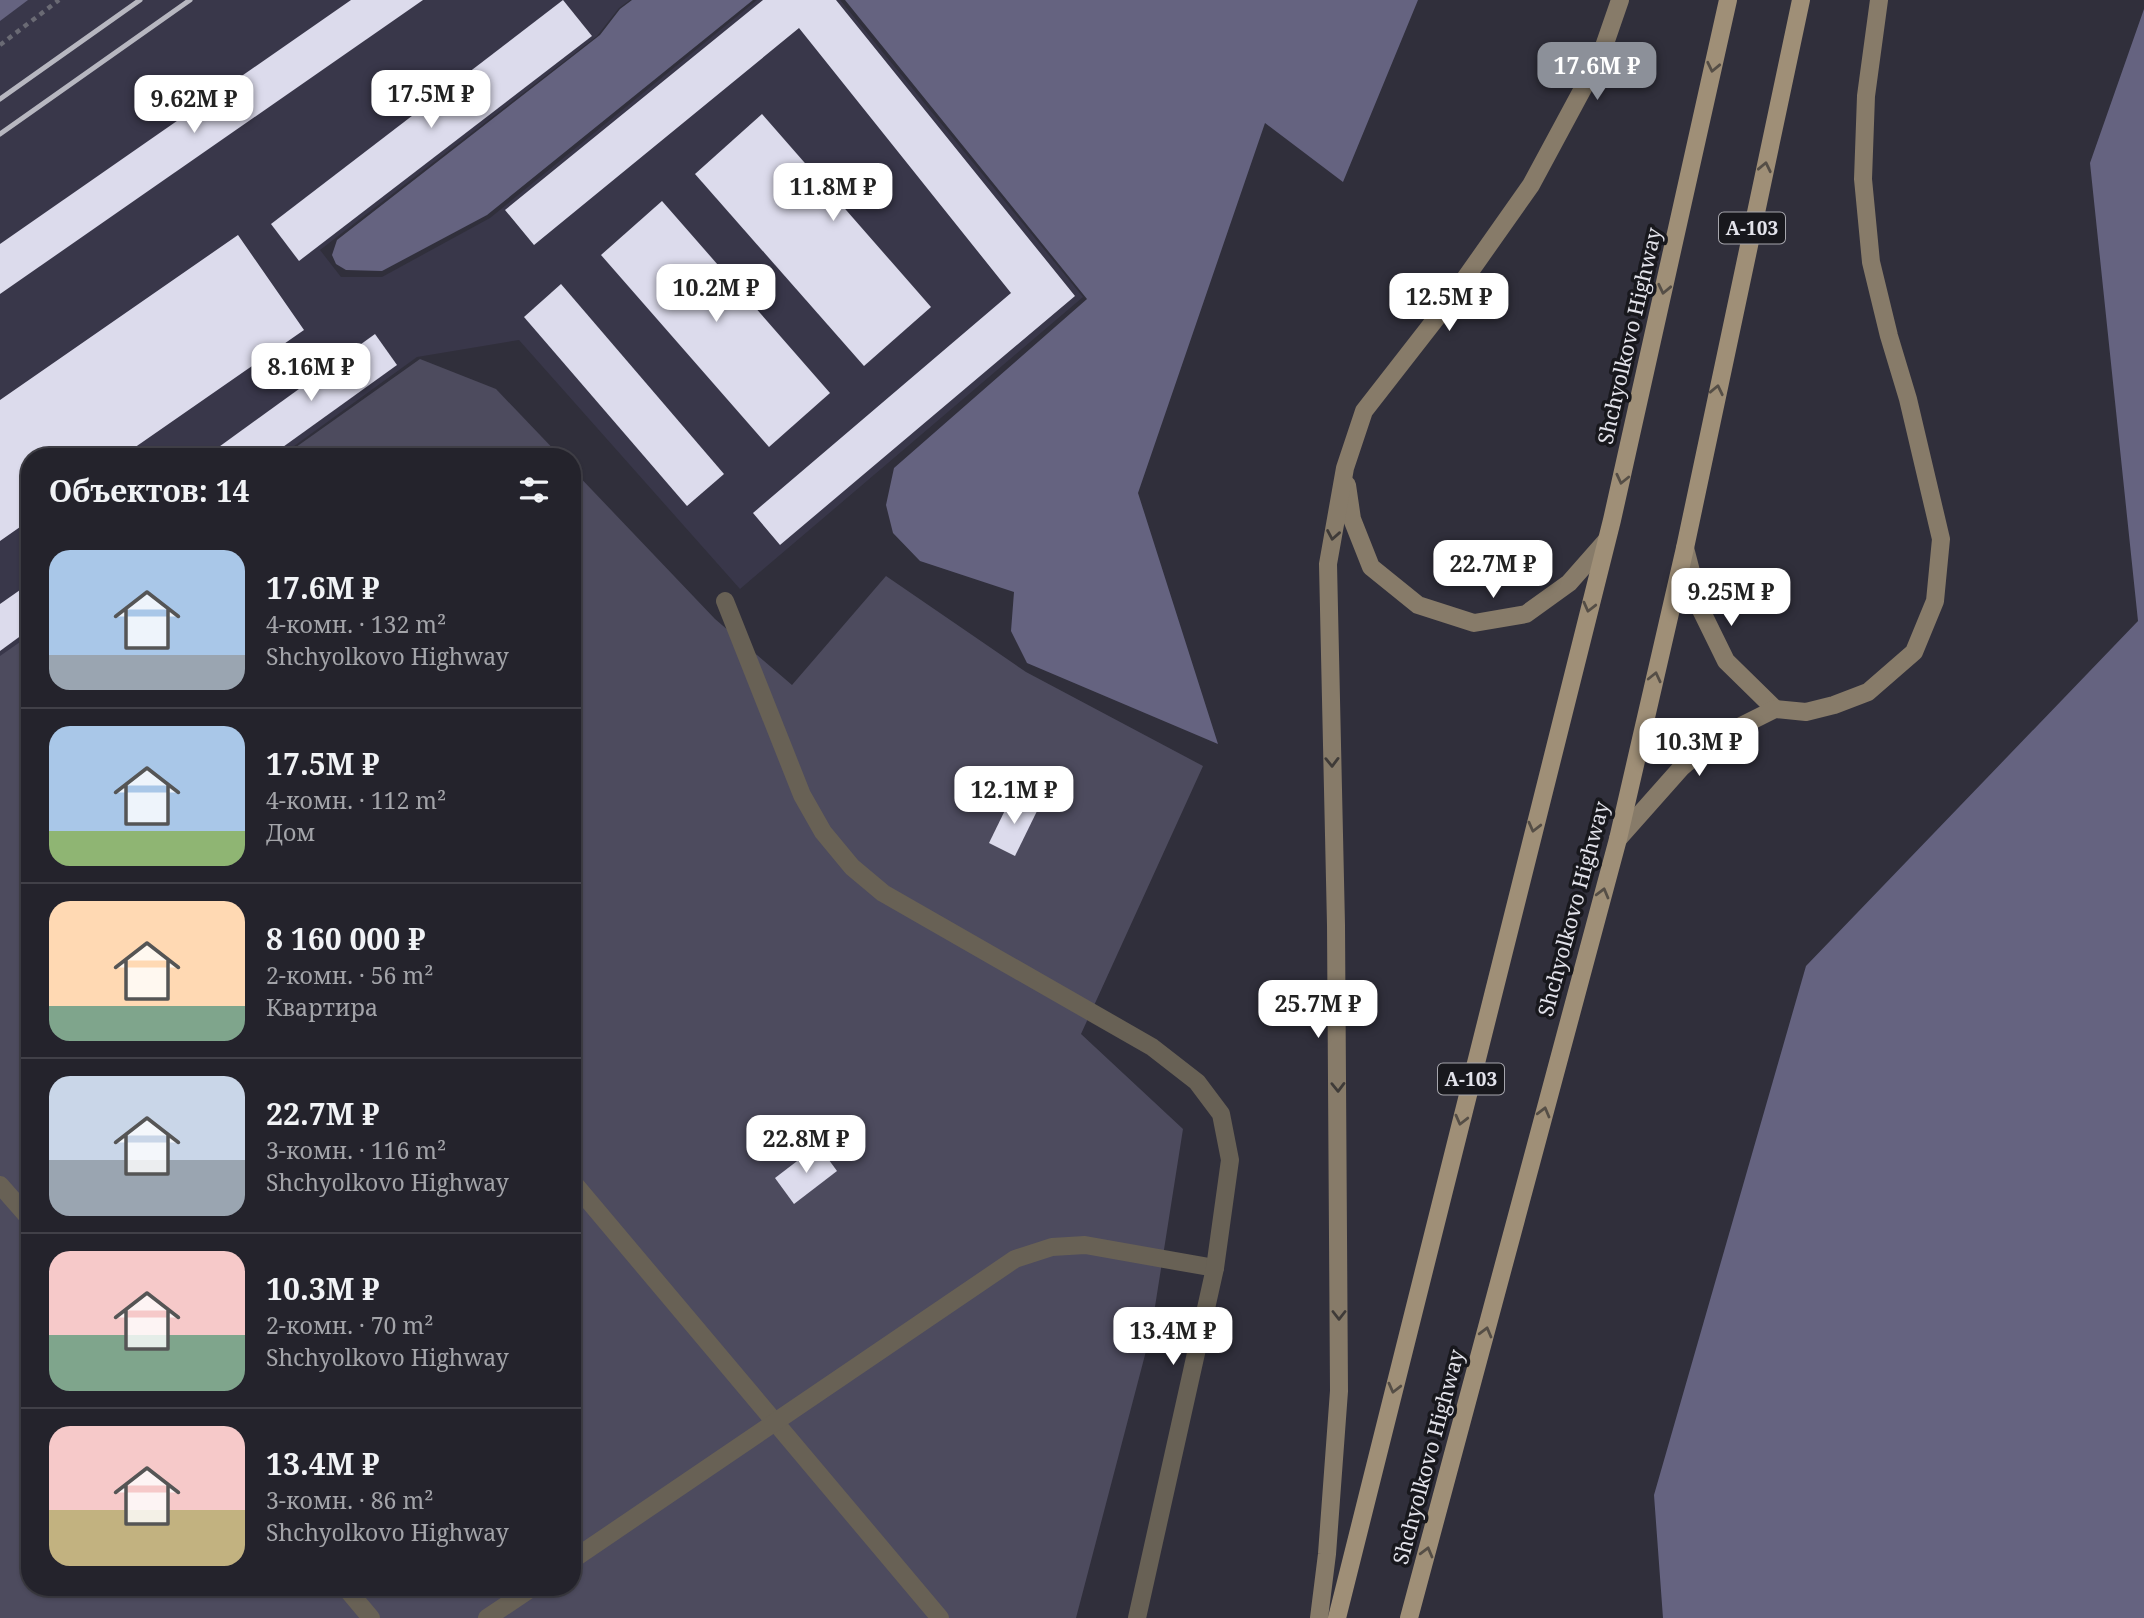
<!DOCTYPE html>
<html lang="ru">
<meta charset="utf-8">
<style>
body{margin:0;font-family:"Noto Serif",serif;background:#302f38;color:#f1f3f6;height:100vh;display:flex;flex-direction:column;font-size:26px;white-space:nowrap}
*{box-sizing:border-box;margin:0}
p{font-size:23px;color:#a3a4a9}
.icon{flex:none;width:38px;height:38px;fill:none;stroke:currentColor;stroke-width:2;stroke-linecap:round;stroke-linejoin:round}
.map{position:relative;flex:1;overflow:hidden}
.panel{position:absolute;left:21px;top:448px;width:560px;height:1148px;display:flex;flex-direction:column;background:#24232c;border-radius:28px;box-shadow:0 2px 5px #0004,0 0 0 2px #414048}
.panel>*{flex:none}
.price{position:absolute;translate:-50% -60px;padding:0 16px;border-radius:14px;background:#fff;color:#222;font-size:23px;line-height:46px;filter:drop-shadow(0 2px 4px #0008)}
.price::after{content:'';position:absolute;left:50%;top:42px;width:21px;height:16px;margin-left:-10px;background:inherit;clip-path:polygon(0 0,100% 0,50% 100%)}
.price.active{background:#8c9099;color:#fff}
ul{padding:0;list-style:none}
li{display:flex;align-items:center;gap:21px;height:175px;padding:0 28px}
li+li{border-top:2px solid #414048}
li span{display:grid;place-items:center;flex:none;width:196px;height:140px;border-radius:21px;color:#555}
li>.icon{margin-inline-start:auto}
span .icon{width:84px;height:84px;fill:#fffc;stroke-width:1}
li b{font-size:30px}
h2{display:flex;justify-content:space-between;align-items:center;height:84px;padding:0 28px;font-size:30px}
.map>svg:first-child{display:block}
</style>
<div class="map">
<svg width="2144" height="1618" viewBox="0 0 2144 1618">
<rect width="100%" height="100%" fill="#302f3b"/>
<!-- built -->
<polygon fill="#39374a" points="0,0 630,0 619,8 597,36 320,250 341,277 382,277 490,218 757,0 840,0 1083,297 740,589 519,340 417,357 279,457 30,457 30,636 0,658"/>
<!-- green -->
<g fill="#4d4b5e">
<polygon points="420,359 496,389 561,457 282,457"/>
<polygon points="572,469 715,619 792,685 886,576 1026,672 1203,766 1081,1034 1183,1129 1151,1332 1076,1618 0,1618 0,656 30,635 30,1587 572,1587"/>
</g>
<!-- forest -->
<g fill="#656380">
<polygon points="0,0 28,0 0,21"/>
<polygon points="632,0 753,0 487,215 382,271 346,270 336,264 332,255 337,240 600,35 620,9"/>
<polygon points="845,0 1418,0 1343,182 1265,123 1138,493 1218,744 1027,663 1011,631 1014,592 920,561 893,533 886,505 894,468 1087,299"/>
<polygon points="2144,9 2144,1618 1663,1618 1654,1495 1806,966 2138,621 2090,163"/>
</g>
<!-- building -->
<g fill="#dcdbec">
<polygon points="351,0 423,0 0,294 0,244"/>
<polygon points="563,0 592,36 299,261 271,224"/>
<polygon points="763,0 836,0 1075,296 780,545 753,513 1011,293 799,28 534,245 505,210"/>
<polygon points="762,114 931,307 864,366 695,174"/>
<polygon points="662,201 830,393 769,447 601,255"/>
<polygon points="238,235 304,330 121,457 30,457 30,520 0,541 0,400"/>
<polygon points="561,284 724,474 687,506 524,317"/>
<polygon points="375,334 397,365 269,457 205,457"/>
<polygon points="30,583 30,629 0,651 0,604"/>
<polygon points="1012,796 1038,809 1015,856 989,843"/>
<polygon points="818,1145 837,1171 794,1204 775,1178"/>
</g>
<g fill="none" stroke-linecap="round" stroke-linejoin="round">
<!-- path -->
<polyline stroke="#6a6a74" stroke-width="4.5" stroke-dasharray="5 5" stroke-linecap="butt" points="0,45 59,0"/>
<!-- lane -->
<g stroke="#686155" stroke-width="18">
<polyline points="572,1181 940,1618"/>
<polyline points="0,1185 30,1219"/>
<polyline points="572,1560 1015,1259 1052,1247 1085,1245 1215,1268"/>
<polyline points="345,1587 371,1618"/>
<polyline points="487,1618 533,1587"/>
</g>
<!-- street -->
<polyline stroke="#686155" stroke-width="18" points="725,601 802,795 823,832 852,867 883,893 1152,1047 1197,1082 1221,1114 1230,1160 1215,1268 1137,1618"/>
<!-- secondary -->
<g stroke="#877b69" stroke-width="18">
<polyline points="1347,485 1352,519 1371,567 1418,605 1474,623 1526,614 1569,583 1606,541"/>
<polyline points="1685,548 1701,610 1726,661 1775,709"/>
<polyline points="1618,839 1681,768 1713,740 1775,709 1806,712 1834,705 1868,692 1914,652 1935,601 1941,539 1908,399 1889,336 1871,262 1863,179 1866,96 1879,0"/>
<polyline points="1319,1618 1327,1554 1339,1391 1336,925 1328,564 1345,468 1364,411 1445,307 1531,185 1601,55 1620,0"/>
</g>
<!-- primary -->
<g stroke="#9f8f77" stroke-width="18">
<polyline points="1337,1618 1612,520 1728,0"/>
<polyline points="1409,1618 1618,839 1685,548 1801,0"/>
</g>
<!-- rail -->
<g stroke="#b7b7c0" stroke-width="5">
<polyline points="0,99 140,0"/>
<polyline points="0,134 190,0"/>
</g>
</g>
<!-- one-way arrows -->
<defs><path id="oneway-chevron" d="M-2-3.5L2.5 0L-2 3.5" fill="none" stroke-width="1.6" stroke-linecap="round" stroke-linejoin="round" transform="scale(1.75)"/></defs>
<g stroke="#554e46">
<use href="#oneway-chevron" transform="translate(1713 67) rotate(102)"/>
<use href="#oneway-chevron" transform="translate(1765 167) rotate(-78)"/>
<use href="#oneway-chevron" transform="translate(1664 289) rotate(102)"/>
<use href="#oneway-chevron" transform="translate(1717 390) rotate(-78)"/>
<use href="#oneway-chevron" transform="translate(1622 479) rotate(103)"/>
<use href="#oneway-chevron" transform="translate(1589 607) rotate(104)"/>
<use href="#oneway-chevron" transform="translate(1655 677) rotate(-77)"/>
<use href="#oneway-chevron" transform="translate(1534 827) rotate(104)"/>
<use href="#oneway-chevron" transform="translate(1603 893) rotate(-75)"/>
<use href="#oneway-chevron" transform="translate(1544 1112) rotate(-75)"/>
<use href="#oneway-chevron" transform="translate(1461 1120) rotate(104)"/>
<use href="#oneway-chevron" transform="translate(1486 1332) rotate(-75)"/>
<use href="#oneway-chevron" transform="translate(1394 1388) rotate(104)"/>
<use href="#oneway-chevron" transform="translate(1427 1552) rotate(-75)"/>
</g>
<g stroke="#3f3b38">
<use href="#oneway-chevron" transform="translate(1333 535) rotate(100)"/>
<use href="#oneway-chevron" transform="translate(1332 762) rotate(89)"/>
<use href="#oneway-chevron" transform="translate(1338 1087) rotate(89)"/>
<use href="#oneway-chevron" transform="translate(1339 1315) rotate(90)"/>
</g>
<g text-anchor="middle" stroke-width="7" stroke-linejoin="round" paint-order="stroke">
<!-- shield labels -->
<g fill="#18181d" stroke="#a6a6ad" stroke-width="2">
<rect x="1719" y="212.5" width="66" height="31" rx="5"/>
<rect x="1438" y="1063.5" width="66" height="31" rx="5"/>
</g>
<g font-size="19" font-weight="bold" fill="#e3e3eb">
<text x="1752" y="235">А-103</text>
<text x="1471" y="1086">А-103</text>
</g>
<!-- street labels -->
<g font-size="21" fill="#e3e3eb" stroke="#18181d">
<text transform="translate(1630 336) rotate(-77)" y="7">Shchyolkovo Highway</text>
<text transform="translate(1574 909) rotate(-75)" y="7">Shchyolkovo Highway</text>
<text transform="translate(1429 1457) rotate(-75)" y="7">Shchyolkovo Highway</text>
</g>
</g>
</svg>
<b class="price active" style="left:1597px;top:102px">17.6M ₽</b>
<b class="price" style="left:431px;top:130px">17.5M ₽</b>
<b class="price" style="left:194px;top:135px">9.62M ₽</b>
<b class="price" style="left:833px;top:223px">11.8M ₽</b>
<b class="price" style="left:716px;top:324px">10.2M ₽</b>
<b class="price" style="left:1449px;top:333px">12.5M ₽</b>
<b class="price" style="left:311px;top:403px">8.16M ₽</b>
<b class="price" style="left:1493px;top:600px">22.7M ₽</b>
<b class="price" style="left:1731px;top:628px">9.25M ₽</b>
<b class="price" style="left:1699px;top:778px">10.3M ₽</b>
<b class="price" style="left:1014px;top:826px">12.1M ₽</b>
<b class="price" style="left:1318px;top:1040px">25.7M ₽</b>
<b class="price" style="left:806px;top:1175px">22.8M ₽</b>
<b class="price" style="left:1173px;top:1367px">13.4M ₽</b>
<section class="panel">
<h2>Объектов: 14<svg class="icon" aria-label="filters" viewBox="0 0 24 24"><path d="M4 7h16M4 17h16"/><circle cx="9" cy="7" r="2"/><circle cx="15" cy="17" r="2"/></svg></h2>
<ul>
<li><span style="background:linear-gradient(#a9c7e8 75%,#9aa5b1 0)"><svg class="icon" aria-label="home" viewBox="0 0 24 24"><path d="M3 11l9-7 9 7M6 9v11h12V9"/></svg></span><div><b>17.6M ₽</b><p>4-комн. · 132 m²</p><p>Shchyolkovo Highway</p></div></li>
<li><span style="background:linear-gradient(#a9c7e8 75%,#8fb573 0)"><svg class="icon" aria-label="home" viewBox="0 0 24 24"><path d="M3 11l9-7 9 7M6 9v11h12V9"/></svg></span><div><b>17.5M ₽</b><p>4-комн. · 112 m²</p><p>Дом</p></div></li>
<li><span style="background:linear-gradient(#ffd9b3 75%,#7fa58c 0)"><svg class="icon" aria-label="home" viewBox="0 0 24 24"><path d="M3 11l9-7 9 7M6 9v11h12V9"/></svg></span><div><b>8 160 000 ₽</b><p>2-комн. · 56 m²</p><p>Квартира</p></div></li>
<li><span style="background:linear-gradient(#c9d6e8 60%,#9aa5b1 0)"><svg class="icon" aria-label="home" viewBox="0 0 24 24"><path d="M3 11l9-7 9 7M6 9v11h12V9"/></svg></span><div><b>22.7M ₽</b><p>3-комн. · 116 m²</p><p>Shchyolkovo Highway</p></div></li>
<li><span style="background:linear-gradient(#f6c9c9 60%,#7fa58c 0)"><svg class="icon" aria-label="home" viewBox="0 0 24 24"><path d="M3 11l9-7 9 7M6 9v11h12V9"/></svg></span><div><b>10.3M ₽</b><p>2-комн. · 70 m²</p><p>Shchyolkovo Highway</p></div></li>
<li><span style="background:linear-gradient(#f6c9c9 60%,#c2b280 0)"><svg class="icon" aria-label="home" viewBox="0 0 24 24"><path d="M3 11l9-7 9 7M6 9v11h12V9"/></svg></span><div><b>13.4M ₽</b><p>3-комн. · 86 m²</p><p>Shchyolkovo Highway</p></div></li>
</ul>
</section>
</div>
